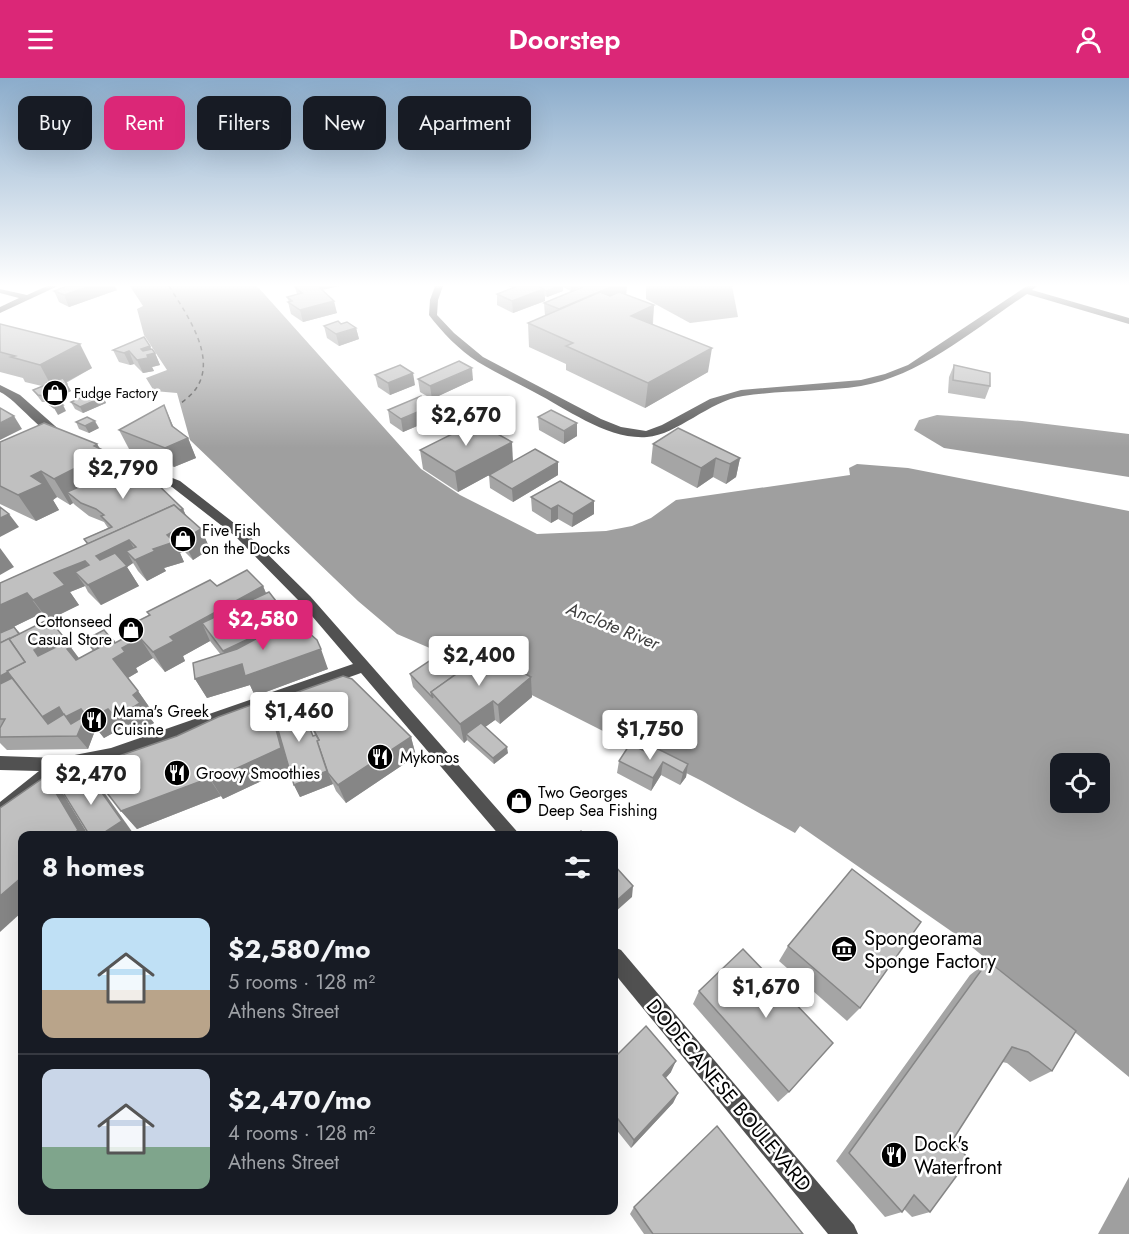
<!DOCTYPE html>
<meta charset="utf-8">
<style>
body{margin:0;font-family:Jost,sans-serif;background:#20242c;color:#f1f3f6;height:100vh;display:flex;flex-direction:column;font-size:22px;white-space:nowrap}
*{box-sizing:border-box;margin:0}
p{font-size:20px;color:#9ea1a6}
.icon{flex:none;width:33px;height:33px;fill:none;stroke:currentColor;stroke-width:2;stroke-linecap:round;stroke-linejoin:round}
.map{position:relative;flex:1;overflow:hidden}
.details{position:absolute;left:18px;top:753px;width:600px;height:384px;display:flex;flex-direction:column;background:#171b24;border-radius:12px;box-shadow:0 6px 24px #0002}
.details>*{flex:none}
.guide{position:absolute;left:18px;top:18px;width:600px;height:54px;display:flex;gap:12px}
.controls{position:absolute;left:1050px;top:675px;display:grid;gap:12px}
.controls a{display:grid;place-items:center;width:60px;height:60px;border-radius:12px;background:#171b24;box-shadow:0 6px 24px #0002;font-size:30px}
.price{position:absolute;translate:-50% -51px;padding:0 14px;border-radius:6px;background:#fff;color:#222;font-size:20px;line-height:39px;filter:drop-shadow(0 2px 3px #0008)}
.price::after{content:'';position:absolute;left:50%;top:36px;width:18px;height:14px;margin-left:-9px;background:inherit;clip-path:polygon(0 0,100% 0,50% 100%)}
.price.selected{background:#db2777;color:#fff}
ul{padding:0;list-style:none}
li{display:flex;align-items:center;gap:18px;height:150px;padding:0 24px}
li+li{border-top:2px solid #363941}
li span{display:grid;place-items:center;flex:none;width:168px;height:120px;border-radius:12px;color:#555}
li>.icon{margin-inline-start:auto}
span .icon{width:72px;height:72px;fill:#fffc;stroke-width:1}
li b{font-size:26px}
h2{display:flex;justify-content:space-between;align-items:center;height:72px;padding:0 24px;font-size:26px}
.pill{padding:0 21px;border-radius:12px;background:#171b24;box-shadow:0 6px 24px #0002;font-size:21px;line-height:54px}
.pill.selected{background:#db2777;color:#fff}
header{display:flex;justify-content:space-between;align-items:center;height:78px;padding:0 24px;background:#db2777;color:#fff;font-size:27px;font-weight:600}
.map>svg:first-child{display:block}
</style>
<header><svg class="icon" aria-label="menu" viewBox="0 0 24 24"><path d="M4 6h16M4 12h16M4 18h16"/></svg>Doorstep<svg class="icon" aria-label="person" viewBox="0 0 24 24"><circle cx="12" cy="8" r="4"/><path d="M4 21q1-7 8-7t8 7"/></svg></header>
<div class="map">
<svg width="1129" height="1156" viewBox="0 0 1129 1156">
<rect width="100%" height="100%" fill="#fff"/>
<!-- water -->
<g fill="#9f9f9f" fill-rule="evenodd">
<path d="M130,208H257L421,391L460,417L537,456L606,453L632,448L651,440L676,422L850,397L849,390L857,386L908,390L1129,433V999L961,860L800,748L795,755L702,703L488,595L397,556L358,523L190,362L177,315L154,313L146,300L167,292L144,257L137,231L143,228ZM1060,686H1100V724H1060Z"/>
<polygon points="646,208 732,208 738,239 690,245 646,221"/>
<polygon points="937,337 1022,343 1129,356 1129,399 944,370 914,352 919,342"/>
<polygon points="1129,1099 1129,1156 1098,1156"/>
</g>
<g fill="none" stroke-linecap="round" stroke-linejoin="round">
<!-- ferry -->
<path stroke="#404040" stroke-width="1.5" stroke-dasharray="4.5 4" stroke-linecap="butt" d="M169,208C185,234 217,278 197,309C193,316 186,321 180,326"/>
<!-- minor -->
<g fill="#515151" fill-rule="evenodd">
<polygon points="47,208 58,208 0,235 0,229 19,220 0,215 0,211 27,217"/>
<path d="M435,208H443L438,222L437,237L454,255L483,279L601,341L621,349L646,353L662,347L710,321L741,312L861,302L885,296L908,287L1027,208H1037L1032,212L1129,240V246L1027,216C977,249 921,298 861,308C822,314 782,312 743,318C709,323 677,357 647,359C608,362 567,331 534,314C516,304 496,295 478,284C459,272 442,254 429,237L430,222Z"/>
<path d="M0,307L20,317L63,355V359C45,362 18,322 0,314Z"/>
<polygon points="92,368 180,403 243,452 310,518 521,758 500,758 361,595 111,684 64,693 6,741 0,743 0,724 39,693 0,692 0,678 59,680 111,670 353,586 300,524 235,458 172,409 88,373 86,371"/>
<polygon points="614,869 621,872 854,1147 858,1156 828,1156 614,895"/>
</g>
</g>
<!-- wall -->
<g fill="#a5a5a5" fill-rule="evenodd">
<polygon points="297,208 339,208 322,212 337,235 303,244 291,236 288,224 289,224 287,219 297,216 295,209"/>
<polygon points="508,208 582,208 571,213 563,209 563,213 547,219 545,218 545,223 513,235 497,227 497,216 512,210"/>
<polygon points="117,212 69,229 59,224 54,213"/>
<polygon points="626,217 654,227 653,246 708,294 645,330 566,292 566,286 529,269 528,245 545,238 544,225"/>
<polygon points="0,246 92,290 66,305 71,313 49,324 42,324 33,312 42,308 25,304 23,300 0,294"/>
<polygon points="341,246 356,250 359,261 339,268 327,260 324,248"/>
<polygon points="150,268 151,271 155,275 160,287 152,289 154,293 143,295 134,286 130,287 119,284 113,272"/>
<polygon points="954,287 990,308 985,321 948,315 949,299"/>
<polygon points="375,297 415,307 390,317 378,309"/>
<polygon points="418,301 473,302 432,321 420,314"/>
<polygon points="103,319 106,325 83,335 75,331 71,324"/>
<polygon points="434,327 436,340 403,354 390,345 388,332"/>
<polygon points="538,339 577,358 564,366 539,352"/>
<polygon points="76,344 99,350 89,355 79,351"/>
<polygon points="174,349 188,360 196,380 174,389 129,371 119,352"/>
<path d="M0,364L97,366L100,371L107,374L117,393L183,431L186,438L201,451L210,471L193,482L184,473L180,475L184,484L164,490L166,493L147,503L138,493L133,485L127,489L139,508L101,527L88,514L85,508L70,514L79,527L49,542L79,580L93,573L85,562L115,565L130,557L126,549L149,537L147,534L217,508H263L266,515L290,541L328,591L255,618L250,607L207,620L195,601L221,577L210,563L183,578L185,583L165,594L153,580L136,590L138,594L128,600L138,613L152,633L147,636L154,645L130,659L122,650L104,660L96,650L88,671L7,672L0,665V505L87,466L84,461L108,450L104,444L89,438L75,427L73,425L70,427L57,419L53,422L59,432L36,443L0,426ZM42,535L48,542L20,556L5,553Z"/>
<polygon points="653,366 740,380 736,399 726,406 713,399 697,410 651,385"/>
<polygon points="420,372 513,383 558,397 513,424 490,410 489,397 458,414 423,391"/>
<polygon points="531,419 594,436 572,449 558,441 551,445 532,433"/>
<polygon points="470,586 531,599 532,619 500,646 495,642 485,649 508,675 494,686 467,662 464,665 413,609 410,596"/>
<path d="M268,621L273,631L298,622L411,659L416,678L346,725L336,713L333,706L300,719L294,707L289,690L223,721L221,718L137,751L121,733L177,658ZM304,635L315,657L313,658Z"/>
<polygon points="651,676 688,686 686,699 680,707 661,697 651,713 617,695 619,683"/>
<polygon points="788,868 860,930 847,943 779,883"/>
<polygon points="988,883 1052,993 1030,1004 1007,985 1002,984 952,1063 930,1134 912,1139 904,1131 902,1134 885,1139 836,1083 970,897"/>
<polygon points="699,913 789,1014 778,1024 693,926"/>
<polygon points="614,980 671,994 666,1000 678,1015 673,1025 631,1070 615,1050 614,1052"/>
<polygon points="634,1129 803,1156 644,1156 630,1136"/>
</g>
<!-- shaded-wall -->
<g fill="#868686">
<polygon points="90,208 115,208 117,212 69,229 64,217"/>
<polygon points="311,208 339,208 312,214"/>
<polygon points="560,208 563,208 563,213 547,219 546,213"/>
<polygon points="571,208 582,208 571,213"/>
<polygon points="613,208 627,208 626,219 559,231"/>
<polygon points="544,211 545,223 513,235 512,223"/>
<polygon points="334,223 337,235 303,244 300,232"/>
<polygon points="654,227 652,250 631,238"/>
<polygon points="356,250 359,261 339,268 336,256"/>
<polygon points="80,266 92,290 53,311 40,287"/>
<polygon points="150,268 153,275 155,275 160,287 152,289 154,293 143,295 137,282 141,271"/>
<polygon points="712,270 708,294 645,330 648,305"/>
<polygon points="129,273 134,286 130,287 124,275"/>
<polygon points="472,290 473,302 432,321 430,308"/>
<polygon points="413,295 415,307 390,317 388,305"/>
<polygon points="67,306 71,313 49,324 45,318"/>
<polygon points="103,319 106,325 83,335 80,329"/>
<polygon points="63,327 66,333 58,337 54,330"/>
<polygon points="164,327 180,364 188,360 196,380 174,389 165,370 172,348"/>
<polygon points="434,327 436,340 403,354 401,341"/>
<polygon points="14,338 22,351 0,362 0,345"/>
<polygon points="95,343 99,350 89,355 85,348"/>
<polygon points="577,345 577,358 564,366 564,353"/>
<polygon points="512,364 513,384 458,414 455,394"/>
<polygon points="97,366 103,376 107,374 121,400 67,414 73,425 70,427 54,401 94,368"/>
<polygon points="716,380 713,399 697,410 701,390"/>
<polygon points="740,380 736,399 726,406 730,386"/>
<polygon points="558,384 558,397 513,424 512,411"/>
<polygon points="41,393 57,419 53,422 59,432 36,443 18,417 31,398"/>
<polygon points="594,423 594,436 572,449 573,436"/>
<polygon points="558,427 558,441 551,445 551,431"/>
<polygon points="183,431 189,444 129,462 140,480 153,471 167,457 174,453 184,473 180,475 184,484 164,490 166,493 147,503 135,482 127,474 133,485 127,489 139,508 101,527 88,507 75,494 85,508 70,514 79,527 48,542 33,522 54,495 85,483 98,503 96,478"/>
<polygon points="9,436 19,449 0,459 0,440"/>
<polygon points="201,451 210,471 193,482 183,462"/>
<polygon points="0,470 14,489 0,497"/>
<polygon points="263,508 271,528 202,545 210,563 183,578 185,583 165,594 153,574 170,559"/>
<polygon points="27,515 42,535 5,553 0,565 0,527"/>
<polygon points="290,541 298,561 321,571 328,591 255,618 250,607 207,620 195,601 232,589 223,573"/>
<polygon points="14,549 20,555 59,629 81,631 108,631 122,650 104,660 96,650 88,671 77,658 59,658 0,617 0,598"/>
<polygon points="62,557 85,589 50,592 34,572"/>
<polygon points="140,560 153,580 136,590 138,594 126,601 113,581 122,570"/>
<polygon points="531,599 532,619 500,646 498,627"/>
<polygon points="138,613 152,633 147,636 154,645 130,659 116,640 133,617"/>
<polygon points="268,621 277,641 291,689 223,721 211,702"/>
<polygon points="493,623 495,642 470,660 466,656 467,662 464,665 460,646"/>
<polygon points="411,659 416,678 346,725 338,707"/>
<polygon points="322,668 328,695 333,706 300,719 294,707"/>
<polygon points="507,669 508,675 494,686 493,680"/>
<polygon points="663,684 661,697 651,713 653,700"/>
<polygon points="688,686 686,699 680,707 683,695"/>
<polygon points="46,698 64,717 89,758 71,758"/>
<polygon points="90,698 101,710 133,755 129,758 99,758"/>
<polygon points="209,700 221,718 137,751 121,733"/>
<polygon points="22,799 22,834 0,854 0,818"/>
<polygon points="633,808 632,819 614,835 615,824"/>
<polygon points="676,983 671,994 659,1007 663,997"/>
<polygon points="678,1015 673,1025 631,1070 634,1062"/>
<polygon points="618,1041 615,1050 614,1052 614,1046"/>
</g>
<!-- building -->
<g fill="#c0c0c0" stroke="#868686" stroke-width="1.5">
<polygon points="67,208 90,208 64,217 54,213"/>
<polygon points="297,208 318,208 334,223 300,232 288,224 292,223 287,219 302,215 295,209"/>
<polygon points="518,208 537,208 544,211 512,223 497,216"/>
<polygon points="538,208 560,208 546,213 544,212 544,211"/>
<polygon points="585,208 613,208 559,231 544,225"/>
<polygon points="600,214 610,218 619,214 654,227 631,238 712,270 648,305 566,268 573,265 528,245"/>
<polygon points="338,243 341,246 347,244 356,250 336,256 324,248"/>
<polygon points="0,246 80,266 40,287 11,279 15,278 0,274"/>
<polygon points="144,259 150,268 141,271 143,273 152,271 155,275 147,277 148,280 137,282 129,273 124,275 113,272"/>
<polygon points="459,283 472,290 430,308 418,301"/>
<polygon points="400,287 413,295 388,305 375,297"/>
<polygon points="954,287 990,295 990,308 953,302"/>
<polygon points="63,300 67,306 45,318 38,317 33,312"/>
<polygon points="94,314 103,319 80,329 71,324"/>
<polygon points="421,318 434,327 401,341 388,332"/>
<polygon points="58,324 63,327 54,330 50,327"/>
<polygon points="164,327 172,348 188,360 165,370 119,352"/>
<polygon points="0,330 14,338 0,345"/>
<polygon points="551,332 577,345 564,353 538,339"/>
<polygon points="87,339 95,343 85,348 76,344"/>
<polygon points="476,344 512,364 455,394 420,372"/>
<polygon points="44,345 97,366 94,368 107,374 54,401 41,393 31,398 43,406 18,417 0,408 0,364"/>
<polygon points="678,350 740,380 730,386 716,380 701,390 653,366"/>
<polygon points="535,371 558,384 512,411 489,397"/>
<polygon points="126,389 152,404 154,403 183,431 180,432 174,427 88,466 84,461 112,449 101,438 104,437 96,431 81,425 67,414"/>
<polygon points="560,403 594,423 573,436 558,427 551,431 531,419"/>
<polygon points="174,427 201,451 183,462 174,453 167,457 174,464 153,471 155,473 135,482 126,473 136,469 129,462 96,478 100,482 115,475 127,488 88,507 75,494 89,487 85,483 54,495 65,507 33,522 27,515 0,527 0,505"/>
<polygon points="0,429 9,436 0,440"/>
<polygon points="247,492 263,508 170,559 174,563 153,574 140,560 122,570 125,574 113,581 138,613 133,617 140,625 116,640 108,631 89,641 81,631 65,639 59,629 42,639 7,593 25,584 9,561 49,541 62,557 34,572 38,578 66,564 71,569 67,571 76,582 113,562 115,565 132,556 126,549 150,537 147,534 210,502 217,508"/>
<polygon points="269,514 290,541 223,573 202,545"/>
<polygon points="293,541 317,562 321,571 245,598 242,586 195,601 193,585 237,571"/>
<polygon points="14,549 19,556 0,565 0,555"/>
<polygon points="104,552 115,565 113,562 94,572 85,562"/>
<polygon points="10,560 9,561 25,584 7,593 8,594 0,598 0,565"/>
<polygon points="449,570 470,586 431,614 433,620 410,596"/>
<polygon points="486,575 531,599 498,627 493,623 460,646 431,614"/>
<polygon points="343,598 352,601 411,659 338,707 328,695 317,663 319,662 295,615"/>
<polygon points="12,600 48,646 64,636 71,646 86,637 77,658 0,659 0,650 5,641 0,641 0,606"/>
<polygon points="268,621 281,670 211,702 209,700 121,733 87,689 177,658 218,639"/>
<polygon points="298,622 313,658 316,657 319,662 317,663 327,693 294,707 272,631"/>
<polygon points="481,645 507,669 493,680 466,656"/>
<polygon points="630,666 651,676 656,670 688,686 683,695 663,684 653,700 619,683"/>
<polygon points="46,698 78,752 71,758 22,758 22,799 0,818 0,730"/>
<polygon points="90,698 122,743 99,758 90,758 59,708"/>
<polygon points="581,753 586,758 575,758"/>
<polygon points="614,787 633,808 615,824 614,823"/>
<polygon points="852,791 921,844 860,930 788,868"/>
<polygon points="743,871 833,965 789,1014 699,913"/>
<polygon points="988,883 1076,953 1052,993 1028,974 1012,969 952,1063 969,1081 930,1134 914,1117 902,1134 849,1075"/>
<polygon points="646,948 676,983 663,997 678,1015 634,1062 618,1041 614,1046 614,980"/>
<polygon points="717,1048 803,1156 653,1156 634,1129"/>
</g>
<!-- sky -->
<linearGradient id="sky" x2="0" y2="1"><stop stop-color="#8baccb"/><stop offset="0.56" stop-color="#fff"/><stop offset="1" stop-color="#fff" stop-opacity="0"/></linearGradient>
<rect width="1129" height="370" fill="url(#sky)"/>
<!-- icons -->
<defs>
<g id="shop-disc" transform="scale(1.35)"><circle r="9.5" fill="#000" stroke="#fff"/><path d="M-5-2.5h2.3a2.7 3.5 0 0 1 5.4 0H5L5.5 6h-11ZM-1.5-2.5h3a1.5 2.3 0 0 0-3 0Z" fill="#fff"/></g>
<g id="restaurant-disc" transform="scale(1.35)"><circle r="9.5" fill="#000" stroke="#fff"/><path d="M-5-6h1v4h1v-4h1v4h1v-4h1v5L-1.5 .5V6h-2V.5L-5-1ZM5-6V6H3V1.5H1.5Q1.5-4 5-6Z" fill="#fff"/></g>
<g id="museum-disc" transform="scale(1.35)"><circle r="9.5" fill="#000" stroke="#fff"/><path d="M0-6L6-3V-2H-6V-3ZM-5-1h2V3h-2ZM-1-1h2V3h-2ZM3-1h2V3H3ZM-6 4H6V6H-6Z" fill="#fff"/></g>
</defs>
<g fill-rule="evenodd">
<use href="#shop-disc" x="55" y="315"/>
<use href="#shop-disc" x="183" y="461"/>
<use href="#shop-disc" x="131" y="552"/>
<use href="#restaurant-disc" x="94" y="642"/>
<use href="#restaurant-disc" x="380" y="679"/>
<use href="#restaurant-disc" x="177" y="695"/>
<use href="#shop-disc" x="519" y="723"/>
<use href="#museum-disc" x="844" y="871"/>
<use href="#restaurant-disc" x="894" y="1077"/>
</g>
<g text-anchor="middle" stroke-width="5" stroke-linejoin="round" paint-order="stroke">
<!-- far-poi labels -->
<g font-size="14" fill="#000" stroke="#fff" text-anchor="start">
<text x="74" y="320">Fudge Factory</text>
</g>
<!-- poi labels -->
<g font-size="16" fill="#000" stroke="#fff" text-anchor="start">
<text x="202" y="458">Five Fish<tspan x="202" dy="18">on the Docks</tspan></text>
<text x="112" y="549" text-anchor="end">Cottonseed<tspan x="112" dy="18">Casual Store</tspan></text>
<text x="113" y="639">Mama's Greek<tspan x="113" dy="18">Cuisine</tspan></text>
<text x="400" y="685">Mykonos</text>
<text x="196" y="701">Groovy Smoothies</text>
<text x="538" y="720">Two Georges<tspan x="538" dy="18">Deep Sea Fishing</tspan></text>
</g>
<!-- water labels -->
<g font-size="18" font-style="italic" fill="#404040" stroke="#fff">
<text transform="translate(613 548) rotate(22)" y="6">Anclote River</text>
</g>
<!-- near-poi labels -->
<g font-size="20" fill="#000" stroke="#fff" text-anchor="start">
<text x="864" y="867">Spongeorama<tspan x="864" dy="23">Sponge Factory</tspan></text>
<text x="914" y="1073">Dock's<tspan x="914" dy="23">Waterfront</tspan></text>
</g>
<!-- near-street labels -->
<g font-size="20" fill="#000" stroke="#fff">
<text transform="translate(729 1017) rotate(50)" y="7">DODECANESE BOULEVARD</text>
</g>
</g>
</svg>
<div class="controls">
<a><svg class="icon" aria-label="locate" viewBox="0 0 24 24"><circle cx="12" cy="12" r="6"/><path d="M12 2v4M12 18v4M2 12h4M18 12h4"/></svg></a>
</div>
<b class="price" style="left:466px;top:369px">$2,670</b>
<b class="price" style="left:123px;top:422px">$2,790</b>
<b class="price selected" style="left:263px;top:573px">$2,580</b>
<b class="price" style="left:479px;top:609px">$2,400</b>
<b class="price" style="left:299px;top:665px">$1,460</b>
<b class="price" style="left:650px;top:683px">$1,750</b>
<b class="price" style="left:91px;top:728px">$2,470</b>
<b class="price" style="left:766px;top:941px">$1,670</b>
<div class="guide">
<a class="pill">Buy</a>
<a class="pill selected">Rent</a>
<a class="pill">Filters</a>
<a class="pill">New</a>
<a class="pill">Apartment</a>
</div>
<section class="details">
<h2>8 homes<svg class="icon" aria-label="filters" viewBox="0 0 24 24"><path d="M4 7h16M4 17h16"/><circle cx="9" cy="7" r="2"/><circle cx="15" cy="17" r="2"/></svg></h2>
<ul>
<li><span style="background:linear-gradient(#bfe0f5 60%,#b9a48a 0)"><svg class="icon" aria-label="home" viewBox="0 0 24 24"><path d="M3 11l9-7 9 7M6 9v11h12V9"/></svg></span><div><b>$2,580/mo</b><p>5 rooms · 128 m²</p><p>Athens Street</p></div></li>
<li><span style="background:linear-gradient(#c9d6e8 65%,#7fa58c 0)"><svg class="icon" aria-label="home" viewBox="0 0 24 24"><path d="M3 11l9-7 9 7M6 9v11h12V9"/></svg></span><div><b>$2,470/mo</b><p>4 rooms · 128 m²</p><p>Athens Street</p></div></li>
</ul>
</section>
</div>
